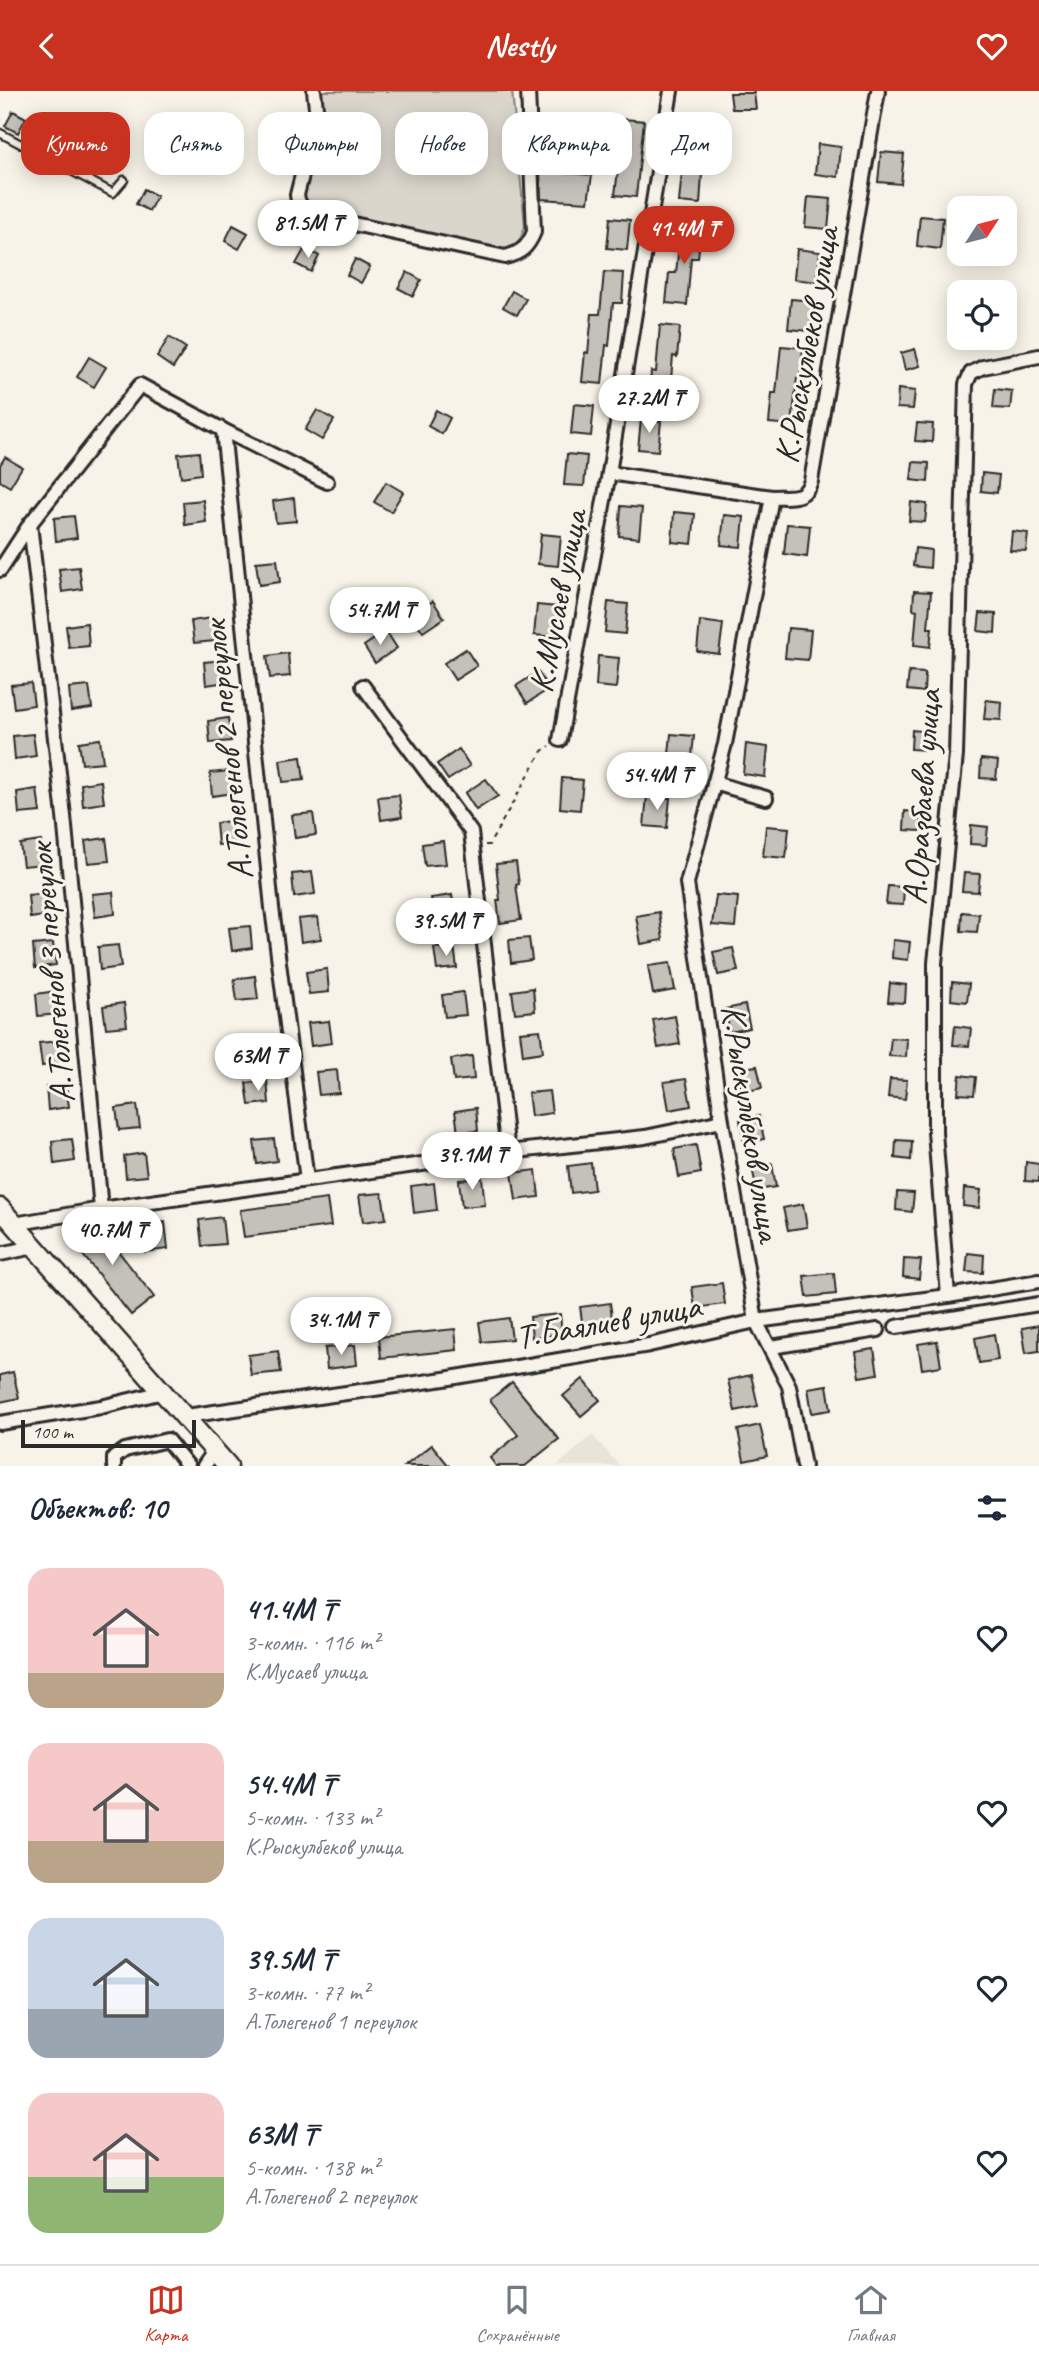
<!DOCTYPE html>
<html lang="ru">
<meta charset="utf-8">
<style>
body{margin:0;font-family:Caveat,sans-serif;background:#f6f6f7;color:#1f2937;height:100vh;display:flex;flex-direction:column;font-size:26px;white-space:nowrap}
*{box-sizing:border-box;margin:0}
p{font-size:23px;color:#747a83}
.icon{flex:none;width:38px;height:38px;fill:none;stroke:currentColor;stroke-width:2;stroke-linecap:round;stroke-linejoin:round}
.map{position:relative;height:1375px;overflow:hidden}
.side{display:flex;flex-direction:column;background:#fff;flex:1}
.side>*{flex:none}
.hud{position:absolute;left:21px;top:21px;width:998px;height:63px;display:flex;gap:14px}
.needle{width:46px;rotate:54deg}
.controls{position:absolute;left:947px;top:105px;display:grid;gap:14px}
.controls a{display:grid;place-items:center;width:70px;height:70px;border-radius:14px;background:#fff;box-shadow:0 4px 18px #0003;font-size:35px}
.scale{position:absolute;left:21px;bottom:18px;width:175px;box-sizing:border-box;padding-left:7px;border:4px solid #2b2b2b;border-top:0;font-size:19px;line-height:24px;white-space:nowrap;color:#2b2b2b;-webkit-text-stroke:5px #f7f3e8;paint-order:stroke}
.price{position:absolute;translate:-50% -60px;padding:0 16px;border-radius:24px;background:#fff;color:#222;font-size:23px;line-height:46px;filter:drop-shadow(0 2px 4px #0008)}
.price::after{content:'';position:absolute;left:50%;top:42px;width:21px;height:16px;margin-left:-10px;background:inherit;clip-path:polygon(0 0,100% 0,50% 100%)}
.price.current{background:#c8321e;color:#fff}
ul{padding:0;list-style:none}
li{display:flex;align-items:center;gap:21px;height:175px;padding:0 28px}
li span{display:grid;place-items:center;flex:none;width:196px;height:140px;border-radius:21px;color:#555}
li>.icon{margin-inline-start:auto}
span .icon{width:84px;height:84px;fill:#fffc;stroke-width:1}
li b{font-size:30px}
h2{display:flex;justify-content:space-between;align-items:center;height:84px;padding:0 28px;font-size:30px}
.chip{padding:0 24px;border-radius:21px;background:#fff;box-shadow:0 4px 18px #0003;font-size:24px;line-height:63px}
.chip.current{background:#c8321e;color:#fff}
header{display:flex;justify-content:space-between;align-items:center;height:91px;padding:0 28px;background:#c8321e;color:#fff;font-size:32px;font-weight:600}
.tabs{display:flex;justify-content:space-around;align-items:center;height:98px;border-top:2px solid #e0e1e3;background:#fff;font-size:19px;color:#747a83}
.tabs a{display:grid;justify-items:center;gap:4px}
.tabs .current{color:#c8321e}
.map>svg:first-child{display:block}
</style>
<header><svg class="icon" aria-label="back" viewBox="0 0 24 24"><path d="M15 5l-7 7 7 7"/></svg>Nestly<svg class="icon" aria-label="heart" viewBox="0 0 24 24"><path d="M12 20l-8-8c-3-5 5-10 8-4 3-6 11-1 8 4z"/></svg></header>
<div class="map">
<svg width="1039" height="1375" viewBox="0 0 1039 1375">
<rect width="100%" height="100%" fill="#f7f3e8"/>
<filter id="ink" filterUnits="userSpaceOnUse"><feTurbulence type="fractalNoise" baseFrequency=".0143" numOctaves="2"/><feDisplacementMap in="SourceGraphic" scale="14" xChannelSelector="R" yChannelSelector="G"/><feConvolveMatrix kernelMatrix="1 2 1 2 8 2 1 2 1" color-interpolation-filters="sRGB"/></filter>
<g filter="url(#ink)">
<!-- built -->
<polygon fill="#e8e4da" points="592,1344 620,1375 557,1375"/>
<!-- green -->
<path fill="#dad6cc" stroke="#82807c" stroke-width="2" d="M317,0H512L525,135C521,149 517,155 504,161L403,137L349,132L309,122L304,108Z"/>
<!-- building -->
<g fill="#c4c1b9" stroke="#2b2b2b" stroke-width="2">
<polygon points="730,2 754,2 756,18 732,18"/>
<polygon points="13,20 26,27 18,42 5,35"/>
<polygon points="685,27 705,29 702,59 682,57"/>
<polygon points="624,28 644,30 636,106 615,104"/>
<polygon points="818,53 841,56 838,86 815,83"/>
<polygon points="881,61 904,63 901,93 878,91"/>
<polygon points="540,80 592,84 588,111 541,108"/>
<polygon points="682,81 702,83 700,113 679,111"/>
<polygon points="144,98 157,105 149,120 136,113"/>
<polygon points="808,106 831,108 828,138 805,136"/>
<polygon points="920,125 943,127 940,158 917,155"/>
<polygon points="610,127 630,129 627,159 607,157"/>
<polygon points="233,134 248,142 239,158 225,150"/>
<polygon points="681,135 701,137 698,167 691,167 687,214 666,212 669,182 676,182"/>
<polygon points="305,157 319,165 311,181 296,173"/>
<polygon points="797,158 820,161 817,191 794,188"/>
<polygon points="355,168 370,176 361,192 347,184"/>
<polygon points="407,181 421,189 413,205 398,197"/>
<polygon points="604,181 624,182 622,212 613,212 609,255 606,254 602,293 582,291 585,261 588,262 592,223 600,223"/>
<polygon points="512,200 526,208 517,224 503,216"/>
<polygon points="791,208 814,210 810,240 788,238"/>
<polygon points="660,234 680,236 677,266 673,265 669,312 649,310 651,280 656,281"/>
<polygon points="169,246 186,257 173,277 157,266"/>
<polygon points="781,255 803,257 800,287 797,287 792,334 769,332 772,302 776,302"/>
<polygon points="915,258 920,275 905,279 901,262"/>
<polygon points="89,266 106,276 94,296 77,286"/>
<polygon points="898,298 915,300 913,318 897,317"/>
<polygon points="995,298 1012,300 1010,318 993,317"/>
<polygon points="574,313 594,315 591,345 571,343"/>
<polygon points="317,319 334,329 322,349 305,339"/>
<polygon points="436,319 450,327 442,343 428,335"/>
<polygon points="641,328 661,330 658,360 638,358"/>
<polygon points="917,332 933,333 932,351 915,350"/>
<polygon points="199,361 201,383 181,386 178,363"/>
<polygon points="567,363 587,365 584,395 564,394"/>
<polygon points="5,366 22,376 10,396 0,390 0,374"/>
<polygon points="913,371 929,372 928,391 911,389"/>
<polygon points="982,382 999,384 997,402 981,400"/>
<polygon points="386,391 403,401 391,421 374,411"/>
<polygon points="294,407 296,430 276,432 273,410"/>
<polygon points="203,409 206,431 185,434 183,411"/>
<polygon points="911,411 927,413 925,431 909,430"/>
<polygon points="621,415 642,417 639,447 619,445"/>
<polygon points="674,421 695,423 692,453 672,451"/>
<polygon points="724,424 744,426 741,456 721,454"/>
<polygon points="74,425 77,447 56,450 54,427"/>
<polygon points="787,433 810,435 807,466 784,463"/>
<polygon points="1012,440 1028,442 1026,460 1010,459"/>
<polygon points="541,443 561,445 558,475 538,473"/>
<polygon points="915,457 931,459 930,477 913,475"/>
<polygon points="277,469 280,491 259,494 256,471"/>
<polygon points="79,476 82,498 62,501 59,478"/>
<polygon points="914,500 931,501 928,537 932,537 930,556 914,554 917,519 913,518"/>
<polygon points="433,510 444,527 423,541 411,524"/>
<polygon points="608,511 628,513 625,543 605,541"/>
<polygon points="537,514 557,516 555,546 534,544"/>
<polygon points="980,522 996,523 995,542 978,540"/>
<polygon points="212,527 215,550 194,552 191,530"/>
<polygon points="700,530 723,533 719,563 697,560"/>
<polygon points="87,532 89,555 69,557 66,535"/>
<polygon points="788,537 811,539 808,569 785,567"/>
<polygon points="386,540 397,557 375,572 364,555"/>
<polygon points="466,558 477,575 455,589 444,572"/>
<polygon points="288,562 290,585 270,587 267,565"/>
<polygon points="598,565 619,567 616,597 596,595"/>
<polygon points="224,569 227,591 206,594 204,571"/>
<polygon points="538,581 549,598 527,612 516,595"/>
<polygon points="909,581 925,582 924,601 907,599"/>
<polygon points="31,592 34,614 14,617 11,594"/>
<polygon points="89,595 92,617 71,620 69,597"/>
<polygon points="986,609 1002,611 1001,629 984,628"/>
<polygon points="228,627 231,650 210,652 208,630"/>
<polygon points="912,639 929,641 927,659 911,658"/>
<polygon points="33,643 36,665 15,668 13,645"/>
<polygon points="671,643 694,645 691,675 668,673"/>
<polygon points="100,648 103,671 82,673 79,651"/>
<polygon points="746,653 768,656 765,686 743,683"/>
<polygon points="459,658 470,675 448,689 437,673"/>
<polygon points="301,666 304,689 283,691 280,669"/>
<polygon points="981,668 998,670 996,688 980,687"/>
<polygon points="230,680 233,702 212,705 210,682"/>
<polygon points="562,687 583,689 580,719 560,717"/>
<polygon points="486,688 498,705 476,719 465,702"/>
<polygon points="101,690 104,712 83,715 81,693"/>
<polygon points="37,698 40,721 19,723 17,701"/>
<polygon points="399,704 402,726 381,729 378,706"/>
<polygon points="647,705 670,707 667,737 644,735"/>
<polygon points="905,720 922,722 920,740 904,739"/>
<polygon points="313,722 316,744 295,747 292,724"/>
<polygon points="236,729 239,752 218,754 216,732"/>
<polygon points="971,734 988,736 986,754 970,753"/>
<polygon points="766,735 789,737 786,767 763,765"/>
<polygon points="106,747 109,770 88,772 85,750"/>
<polygon points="41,750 43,773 23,775 20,753"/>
<polygon points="443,750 446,773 425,775 422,753"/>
<polygon points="516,771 519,793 516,794 521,829 500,832 497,809 500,809 496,773"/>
<polygon points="312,781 315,803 294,806 292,783"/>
<polygon points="964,782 980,783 978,801 962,800"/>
<polygon points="888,795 904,796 903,814 886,813"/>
<polygon points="113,801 115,823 95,826 92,803"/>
<polygon points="48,802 51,824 30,827 28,804"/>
<polygon points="452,804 455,827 434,829 431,807"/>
<polygon points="716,804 738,806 735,836 712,834"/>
<polygon points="659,821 663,849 641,853 636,825"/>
<polygon points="962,821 979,823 977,841 961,840"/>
<polygon points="318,826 321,848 301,851 298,828"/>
<polygon points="250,835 252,857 232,860 229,837"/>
<polygon points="529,847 532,869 511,872 509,849"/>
<polygon points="893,849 910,851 908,869 892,867"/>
<polygon points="53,852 56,874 35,877 33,854"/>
<polygon points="118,854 121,876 100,879 98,856"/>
<polygon points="454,855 457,877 437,879 434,857"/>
<polygon points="733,857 738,880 718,884 713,861"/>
<polygon points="670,872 675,899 653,903 648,875"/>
<polygon points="327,878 329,901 309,903 306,881"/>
<polygon points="255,885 258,908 237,910 234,888"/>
<polygon points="952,891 969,893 967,911 951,909"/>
<polygon points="890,892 906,894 905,912 888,911"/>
<polygon points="533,897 535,920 515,922 512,900"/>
<polygon points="56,900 59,923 38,925 36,903"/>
<polygon points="463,901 466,924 445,926 442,904"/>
<polygon points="124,912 127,935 106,937 103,915"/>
<polygon points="745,914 750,937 730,941 725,918"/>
<polygon points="675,925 680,953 658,957 653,929"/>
<polygon points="329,930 332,952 311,955 308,932"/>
<polygon points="955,935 971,937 969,955 953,954"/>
<polygon points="540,939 543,961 523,964 520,941"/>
<polygon points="260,947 263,969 242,971 240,949"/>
<polygon points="891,947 907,948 906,966 889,965"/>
<polygon points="59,950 62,972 42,975 39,952"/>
<polygon points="472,965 474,988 454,990 451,968"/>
<polygon points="757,975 762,997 742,1001 737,978"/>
<polygon points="337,979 339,1002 319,1004 316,981"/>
<polygon points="960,984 976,986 974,1004 958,1003"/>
<polygon points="686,988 691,1015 669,1019 664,991"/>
<polygon points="890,988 907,989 905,1008 888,1006"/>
<polygon points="267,989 269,1012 249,1014 246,992"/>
<polygon points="66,994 69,1016 48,1019 46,996"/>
<polygon points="549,1000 552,1022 531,1025 528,1002"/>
<polygon points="137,1014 140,1037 119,1039 116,1017"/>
<polygon points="476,1017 478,1040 458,1042 455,1020"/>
<polygon points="759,1025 764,1048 744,1052 740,1029"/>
<polygon points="72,1048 75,1070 54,1073 52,1050"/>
<polygon points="274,1048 277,1070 257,1073 254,1050"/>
<polygon points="896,1049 912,1050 911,1069 895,1067"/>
<polygon points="696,1054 701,1082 679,1086 674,1058"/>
<polygon points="144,1062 147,1085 126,1087 124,1065"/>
<polygon points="1026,1071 1039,1073 1039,1091 1025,1090"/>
<polygon points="591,1072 594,1099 571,1102 568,1075"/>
<polygon points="772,1073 776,1096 757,1099 752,1077"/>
<polygon points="536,1079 539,1106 516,1109 512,1082"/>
<polygon points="482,1087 485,1114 462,1116 459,1089"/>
<polygon points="434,1092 437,1119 414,1122 411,1095"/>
<polygon points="964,1097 981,1099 979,1117 963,1115"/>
<polygon points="897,1101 914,1102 912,1121 896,1119"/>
<polygon points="382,1102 386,1128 363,1131 359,1104"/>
<polygon points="327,1108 331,1135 244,1146 240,1119"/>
<polygon points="803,1113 807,1136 788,1139 783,1117"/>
<polygon points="222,1126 225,1153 202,1155 199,1129"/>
<polygon points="94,1129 154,1206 131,1224 70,1148"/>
<polygon points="165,1131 168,1158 145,1161 142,1134"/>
<polygon points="968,1162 984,1164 983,1182 966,1181"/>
<polygon points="904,1168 921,1169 919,1188 903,1186"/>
<polygon points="834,1182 836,1203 807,1206 804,1185"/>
<polygon points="722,1192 725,1213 695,1217 692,1196"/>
<polygon points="610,1212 613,1233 583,1237 580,1216"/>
<polygon points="560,1223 562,1243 532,1247 530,1226"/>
<polygon points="509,1227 512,1248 482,1251 479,1231"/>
<polygon points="1039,1234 1039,1260 1026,1262 1022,1237"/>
<polygon points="455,1238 457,1259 381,1267 379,1246"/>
<polygon points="994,1243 998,1269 979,1272 975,1247"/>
<polygon points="937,1250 941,1275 922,1278 918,1253"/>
<polygon points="355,1254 357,1274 327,1278 325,1257"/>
<polygon points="874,1258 878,1283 859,1286 855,1261"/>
<polygon points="278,1260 281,1281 251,1284 248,1264"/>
<polygon points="13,1281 19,1307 0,1311 0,1284"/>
<polygon points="751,1284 758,1315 735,1320 728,1289"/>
<polygon points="583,1288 600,1309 581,1325 563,1305"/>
<polygon points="512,1291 559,1348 525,1375 496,1375 490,1367 518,1344 490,1309"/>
<polygon points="827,1294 831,1319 812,1322 808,1297"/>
<polygon points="760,1334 767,1365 744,1370 738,1339"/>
<polygon points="432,1354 449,1375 405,1375"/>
</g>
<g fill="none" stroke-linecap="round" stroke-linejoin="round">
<!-- lane casing -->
<g stroke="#2b2b2b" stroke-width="11">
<polyline id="lane" points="0,42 113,102 124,89"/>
</g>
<!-- street casing -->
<g stroke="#2b2b2b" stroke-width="18">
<g id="street">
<path d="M314,0L317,25L297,104C298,113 304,120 312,124L505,166C521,162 528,156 534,141L528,0"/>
<polyline points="609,382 772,406"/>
<polyline points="30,433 64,725 101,1118"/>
<polyline points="0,479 30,433 140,294 223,339"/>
<polyline points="363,595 471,741 508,1061"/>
<polyline points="560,649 609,382 671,0"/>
<polyline points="714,692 766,707"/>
<polyline points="307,1089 272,817 223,339 327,391"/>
<polyline points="14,1133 101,1118 508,1061 645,1046 722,1030"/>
<polyline points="0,1163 34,1156"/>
<polyline points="948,1205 935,1041 935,872 956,664 966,293 971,282 983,276 1039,265"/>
<polyline points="896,1236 1039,1213"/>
<polyline points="771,1256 878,1239"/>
<polyline points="186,1325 444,1288 649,1254 756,1230 948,1205 1039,1190"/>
<polyline points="0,1332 101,1316 163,1301"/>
<polyline points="114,1375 114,1367 125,1359 167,1349 188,1375"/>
<polyline points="204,1375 215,1359"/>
<path d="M804,1375L789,1295L756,1230L722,1030L687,792L725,653L772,406C791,405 804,410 811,390L878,0"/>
</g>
</g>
<!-- secondary casing -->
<g stroke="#2b2b2b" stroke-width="23">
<polyline id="secondary" points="0,1117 228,1375"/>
</g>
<!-- path -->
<polyline stroke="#2b2b2b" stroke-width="2" stroke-dasharray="5 5" stroke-linecap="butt" points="485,754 489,754 542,660 550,655"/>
<!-- lane -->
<use href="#lane" stroke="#f7f3e8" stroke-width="6"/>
<!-- street -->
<use href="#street" stroke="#f7f3e8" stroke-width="12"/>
<!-- secondary -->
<use href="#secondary" stroke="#f7f3e8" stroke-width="18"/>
</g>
</g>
<g text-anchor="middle" stroke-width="6" stroke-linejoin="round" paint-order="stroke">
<!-- street labels -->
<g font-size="35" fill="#2b2b2b" stroke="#f7f3e8">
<text transform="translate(806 254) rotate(-80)" y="12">К.Рыскулбеков улица</text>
<text transform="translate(557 510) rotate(-79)" y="12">К.Мусаев улица</text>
<text transform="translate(227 659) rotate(-96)" y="12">А.Толегенов 2 переулок</text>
<text transform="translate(921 706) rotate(-86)" y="12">А.Оразбаева улица</text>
<text transform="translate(51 882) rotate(-95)" y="12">А.Толегенов 3 переулок</text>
<text transform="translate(752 1032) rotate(81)" y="12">К.Рыскулбеков улица</text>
<text transform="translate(608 1230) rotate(-10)" y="12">Т.Баялиев улица</text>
</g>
</g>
</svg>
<div class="controls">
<a><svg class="needle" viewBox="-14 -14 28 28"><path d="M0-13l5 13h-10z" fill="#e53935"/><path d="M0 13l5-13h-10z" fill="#747a83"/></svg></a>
<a><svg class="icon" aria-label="locate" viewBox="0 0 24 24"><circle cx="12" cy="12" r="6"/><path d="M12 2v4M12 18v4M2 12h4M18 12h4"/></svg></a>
</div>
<div class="scale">100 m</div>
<b class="price" style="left:308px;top:169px">81.5M ₸</b>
<b class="price current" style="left:684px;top:175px">41.4M ₸</b>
<b class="price" style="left:649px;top:344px">27.2M ₸</b>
<b class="price" style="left:380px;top:556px">54.7M ₸</b>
<b class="price" style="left:657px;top:721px">54.4M ₸</b>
<b class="price" style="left:446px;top:867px">39.5M ₸</b>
<b class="price" style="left:258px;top:1002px">63M ₸</b>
<b class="price" style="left:472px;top:1101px">39.1M ₸</b>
<b class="price" style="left:112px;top:1176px">40.7M ₸</b>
<b class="price" style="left:341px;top:1266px">34.1M ₸</b>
<div class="hud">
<a class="chip current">Купить</a>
<a class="chip">Снять</a>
<a class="chip">Фильтры</a>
<a class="chip">Новое</a>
<a class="chip">Квартира</a>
<a class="chip">Дом</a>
</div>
</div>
<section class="side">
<h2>Объектов: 10<svg class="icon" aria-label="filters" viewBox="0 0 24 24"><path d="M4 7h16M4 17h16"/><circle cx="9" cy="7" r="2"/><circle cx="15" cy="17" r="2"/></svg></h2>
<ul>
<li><span style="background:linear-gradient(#f6c9c9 75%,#b9a48a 0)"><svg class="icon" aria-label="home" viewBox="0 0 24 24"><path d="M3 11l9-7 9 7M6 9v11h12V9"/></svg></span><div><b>41.4M ₸</b><p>3-комн. · 116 m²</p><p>К.Мусаев улица</p></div><svg class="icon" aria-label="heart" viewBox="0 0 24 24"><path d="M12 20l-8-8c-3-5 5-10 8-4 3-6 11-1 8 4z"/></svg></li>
<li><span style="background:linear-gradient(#f6c9c9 70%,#b9a48a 0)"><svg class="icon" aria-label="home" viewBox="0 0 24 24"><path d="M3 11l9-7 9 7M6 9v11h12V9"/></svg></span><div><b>54.4M ₸</b><p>5-комн. · 133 m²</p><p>К.Рыскулбеков улица</p></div><svg class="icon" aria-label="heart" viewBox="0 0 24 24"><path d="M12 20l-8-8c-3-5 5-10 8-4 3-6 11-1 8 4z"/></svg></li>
<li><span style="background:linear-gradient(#c9d6e8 65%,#9aa5b1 0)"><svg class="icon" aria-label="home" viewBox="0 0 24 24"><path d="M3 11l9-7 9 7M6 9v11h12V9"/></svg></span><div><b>39.5M ₸</b><p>3-комн. · 77 m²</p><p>А.Толегенов 1 переулок</p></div><svg class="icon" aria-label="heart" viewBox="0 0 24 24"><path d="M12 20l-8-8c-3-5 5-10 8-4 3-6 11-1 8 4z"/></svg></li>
<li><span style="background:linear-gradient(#f6c9c9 60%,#8fb573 0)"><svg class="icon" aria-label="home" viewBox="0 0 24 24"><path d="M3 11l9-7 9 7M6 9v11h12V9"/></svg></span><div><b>63M ₸</b><p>5-комн. · 138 m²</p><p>А.Толегенов 2 переулок</p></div><svg class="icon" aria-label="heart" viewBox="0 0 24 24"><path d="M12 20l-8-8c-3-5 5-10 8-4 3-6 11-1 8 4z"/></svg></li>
</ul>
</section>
<nav class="tabs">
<a class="current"><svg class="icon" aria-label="map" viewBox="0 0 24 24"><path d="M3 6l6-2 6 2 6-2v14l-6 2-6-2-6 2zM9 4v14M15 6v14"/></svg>Карта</a>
<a><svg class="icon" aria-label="saved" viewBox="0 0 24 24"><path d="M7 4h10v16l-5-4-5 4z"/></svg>Сохранённые</a>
<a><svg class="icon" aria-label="home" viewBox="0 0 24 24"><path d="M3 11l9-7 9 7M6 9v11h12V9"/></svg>Главная</a>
</nav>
